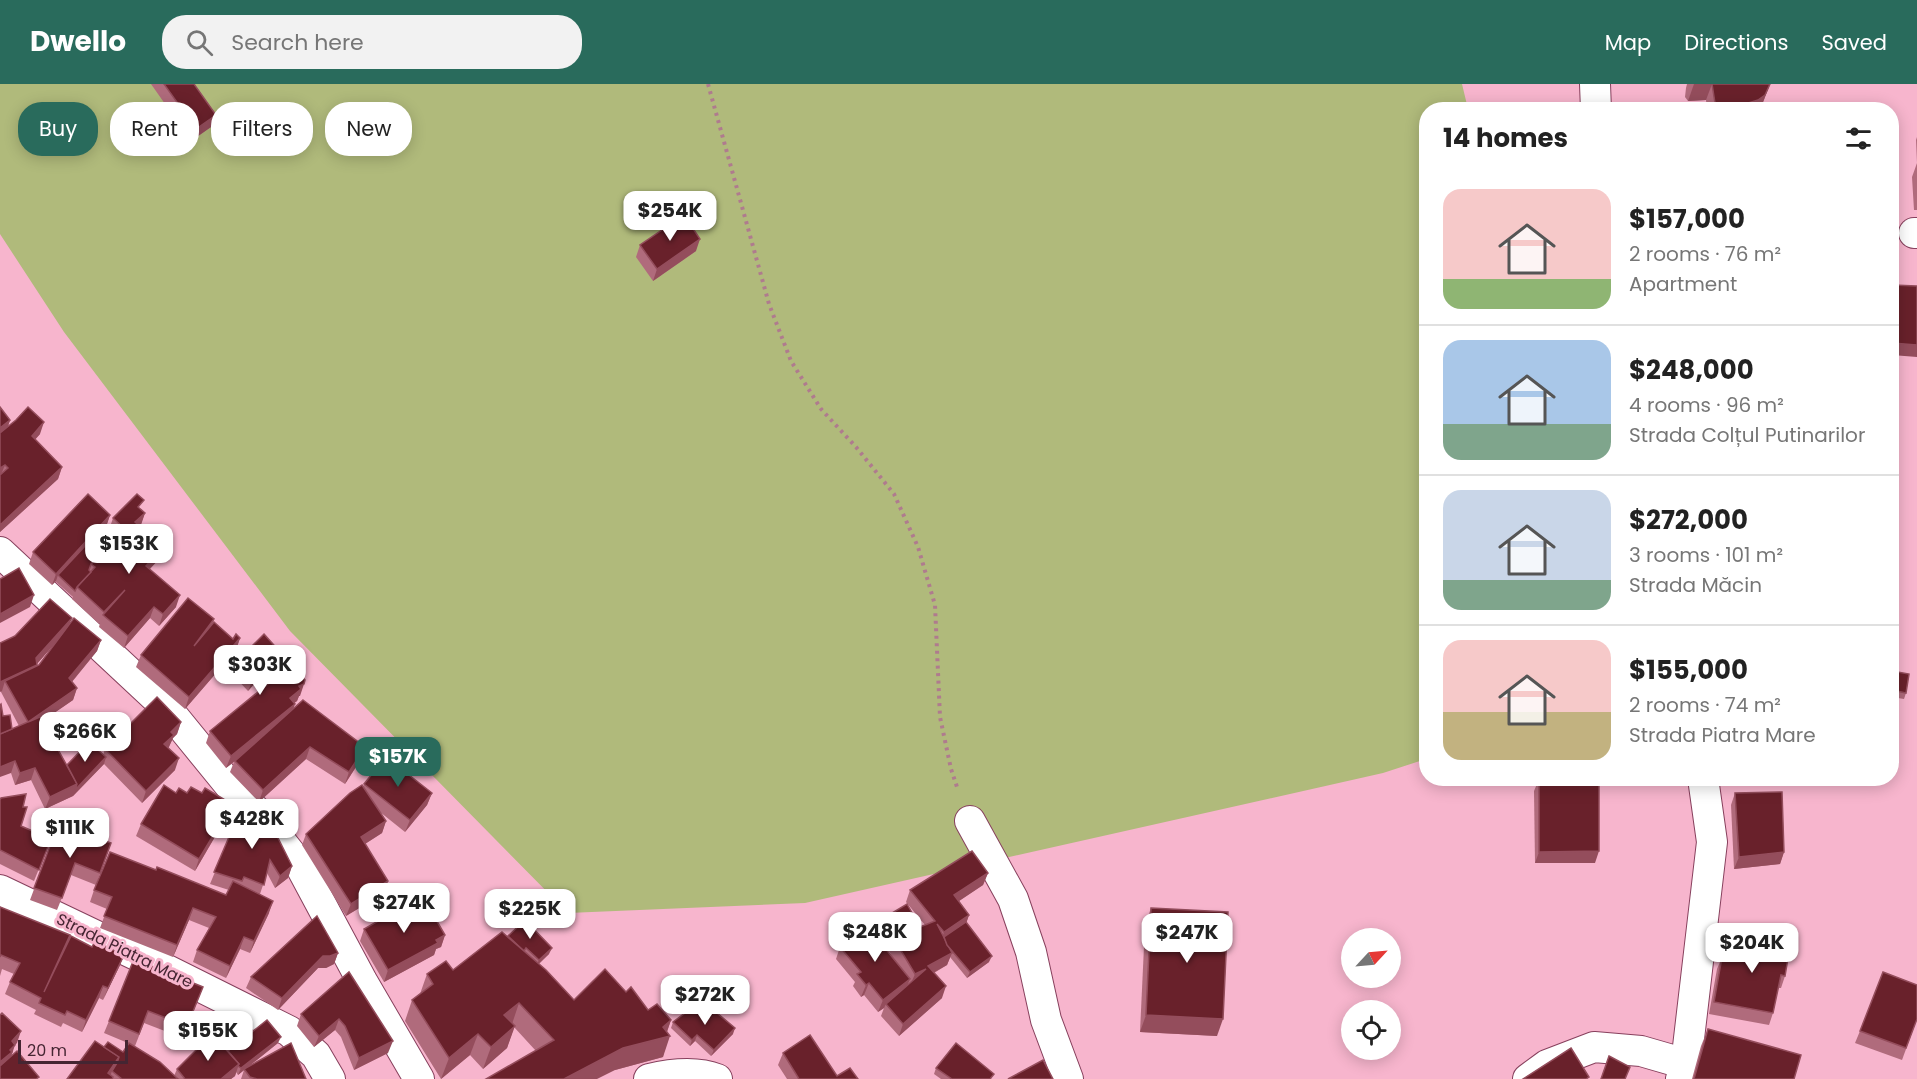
<!DOCTYPE html>
<meta charset="utf-8">
<style>
body{margin:0;font-family:Poppins,sans-serif;background:#f2f2f2;color:#222;height:100vh;display:flex;flex-direction:column;font-size:22px;white-space:nowrap}
*{box-sizing:border-box;margin:0}
p{font-size:20px;color:#767676}
.icon{flex:none;width:33px;height:33px;fill:none;stroke:currentColor;stroke-width:2;stroke-linecap:round;stroke-linejoin:round}
.map{position:relative;flex:1;overflow:hidden}
.sheet{position:absolute;left:1419px;top:18px;width:480px;height:684px;display:flex;flex-direction:column;background:#fff;border-radius:24px;box-shadow:0 3px 15px #0003}
.sheet>*{flex:none}
.banner{position:absolute;left:18px;top:18px;width:570px;height:54px;display:flex;gap:12px}
.needle{width:39px;rotate:64deg}
.controls{position:absolute;left:1341px;top:844px;display:grid;gap:12px}
.controls a{display:grid;place-items:center;width:60px;height:60px;border-radius:50%;background:#fff;box-shadow:0 3px 15px #0003;font-size:30px}
.scale{position:absolute;left:18px;bottom:15px;width:110px;box-sizing:border-box;padding-left:6px;border:3px solid #452532;border-top:0;font-size:16px;line-height:21px;white-space:nowrap;color:#452532;-webkit-text-stroke:4px #f7b5cd;paint-order:stroke}
.price{position:absolute;translate:-50% -51px;padding:0 14px;border-radius:12px;background:#fff;color:#222;font-size:20px;line-height:39px;filter:drop-shadow(0 2px 3px #0008)}
.price::after{content:'';position:absolute;left:50%;top:36px;width:18px;height:14px;margin-left:-9px;background:inherit;clip-path:polygon(0 0,100% 0,50% 100%)}
.price.on{background:#296b5c;color:#fff}
ul{padding:0;list-style:none}
li{display:flex;align-items:center;gap:18px;height:150px;padding:0 24px}
li+li{border-top:2px solid #e0e0e0}
li span{display:grid;place-items:center;flex:none;width:168px;height:120px;border-radius:18px;color:#555}
li>.icon{margin-inline-start:auto}
span .icon{width:72px;height:72px;fill:#fffc;stroke-width:1}
li b{font-size:26px}
h2{display:flex;justify-content:space-between;align-items:center;height:72px;padding:0 24px;font-size:26px}
.pill{padding:0 21px;border-radius:24px;background:#fff;box-shadow:0 3px 15px #0003;font-size:21px;line-height:54px}
.pill.on{background:#296b5c;color:#fff}
header{display:flex;align-items:center;gap:36px;box-sizing:border-box;height:84px;padding:0 30px;background:#296b5c;color:#fff}
header strong{font-size:28px}
nav{display:flex;gap:33px;margin-inline-start:auto;font-size:21px}
.search{width:420px;height:54px;background:#f2f2f2;display:flex;align-items:center;gap:15px;box-sizing:border-box;padding:0 21px;border-radius:24px;color:#767676;font-size:22px}
.map>svg:first-child{display:block}
</style>
<header>
<strong>Dwello</strong>
<div class="search"><svg class="icon" aria-label="search" viewBox="0 0 24 24"><circle cx="10" cy="10" r="6"/><path d="M15 15l6 6"/></svg>Search here</div>
<nav><a>Map</a><a>Directions</a><a>Saved</a></nav>
</header>
<div class="map">
<svg width="1917" height="995" viewBox="0 0 1917 995">
<rect width="100%" height="100%" fill="#f7b5cd"/>
<!-- green -->
<polygon fill="#b0ba7b" points="0,0 1462,0 1468,25 1426,26 1426,675 1383,689 805,819 568,829 290,547 64,248 0,150"/>
<g fill="none" stroke-linecap="round" stroke-linejoin="round">
<!-- minor casing -->
<g stroke="#87405d" stroke-width="32">
<g id="minor">
<polyline points="1595,0 1596,26"/>
<polyline points="1914,149 1917,149"/>
<polyline points="0,468 165,622 231,703 261,732 301,783 362,897 419,995"/>
<polyline points="970,737 1013,815 1031,868 1046,936 1068,995"/>
<polyline points="0,806 155,880 289,947 316,971 330,995"/>
<path d="M649,995C670,990 697,987 717,995"/>
<polyline points="1528,995 1547,981 1594,963 1641,967 1686,980"/>
<polyline points="1681,995 1686,980 1712,758 1703,694"/>
</g>
</g>
<!-- path -->
<polyline stroke="#af7b8e" stroke-width="4" stroke-dasharray="3 4.5" stroke-linecap="butt" points="708,0 769,220 791,277 821,325 856,363 894,410 918,463 935,521 940,633 951,685 958,706"/>
<!-- minor -->
<use href="#minor" stroke="#fff" stroke-width="30"/>
</g>
<!-- wall -->
<g fill="#b06b7c" fill-rule="evenodd">
<polygon points="151,0 194,0 216,31 211,43 191,57"/>
<polygon points="1687,0 1770,0 1760,26 1707,26 1706,16 1688,17 1685,13 1686,4"/>
<polygon points="1917,53 1917,126 1914,126 1912,93 1917,79 1916,56"/>
<polygon points="640,161 696,167 653,197 636,173"/>
<polygon points="0,323 10,336 8,343 40,350 35,355 62,383 58,395 0,448"/>
<polygon points="141,425 145,429 140,442 159,475 150,485 176,523 159,542 150,534 124,564 99,543 100,539 99,540 72,515 73,513 56,498 56,497 52,501 29,480 33,468 110,431 106,443 88,463 98,472 106,471 119,456 109,446 113,434"/>
<path d="M72,534L69,540L101,556L97,567L72,598L77,604L73,616L42,637L67,681L103,671L105,665L181,638L177,650L173,654L168,664L175,686L142,719L104,680L73,712L45,725L31,696L15,701L11,689L3,632L12,645L19,642L1,608L0,559ZM55,559L39,581L36,582L37,580Z"/>
<polygon points="214,535 213,540 233,555 240,554 236,566 185,625 136,583 141,571"/>
<polygon points="264,550 300,612 299,612 297,617 294,619 293,625 361,675 345,700 306,675 259,718 230,688 234,678 226,684 206,659 210,647 261,606 255,599 248,607 232,590 236,578"/>
<polygon points="1892,587 1906,609 1904,615 1892,613"/>
<polygon points="1539,695 1595,779 1535,779 1534,707"/>
<polygon points="364,700 432,709 427,721 405,748 380,728 386,737 382,749 365,760 388,797 384,809 346,832 302,761 306,750 363,703"/>
<polygon points="176,709 202,709 232,720 227,732 195,787 136,752 141,740"/>
<polygon points="1735,709 1784,768 1780,780 1734,785 1731,721"/>
<polygon points="0,716 23,723 21,742 51,755 34,797 0,780"/>
<polygon points="244,718 292,782 288,794 275,804 267,789 260,810 269,829 250,869 240,865 226,894 193,878 197,866 209,844 189,836 173,873 100,844 107,825 90,818 94,806 156,786 226,811 229,806 210,800"/>
<polygon points="58,741 111,759 96,801 71,791 57,826 30,816"/>
<polygon points="988,789 983,801 959,817 969,831 966,839 989,878 967,894 950,873 947,881 934,889 942,914 899,952 881,932 884,924 878,928 864,911 861,913 853,902 855,898 836,875 840,863 896,879 877,847 882,835 920,843 925,841 906,818 910,806"/>
<polygon points="0,823 66,863 92,863 124,871 119,883 103,916 99,914 82,948 63,939 61,943 34,930 36,926 5,910 10,898 14,890 2,885 0,892"/>
<polygon points="1151,824 1217,952 1140,948 1145,841"/>
<polygon points="423,831 445,851 441,863 436,865 434,871 384,898 360,857 364,845"/>
<polygon points="508,852 549,870 539,880 574,916 626,908 648,926 671,936 667,948 663,973 615,986 536,967 514,943 507,964 483,985 470,971 441,995 405,937 412,916 420,910 427,890 453,886"/>
<polygon points="1733,852 1785,892 1781,904 1778,904 1773,929 1769,941 1709,930 1717,885 1722,873 1727,874 1729,863"/>
<polygon points="338,869 334,880 326,884 318,884 278,926 246,904 251,893"/>
<polygon points="349,888 388,969 354,986 341,953 335,946 314,963 297,942 301,930"/>
<polygon points="203,903 183,954 144,939 135,962 104,949 109,937"/>
<polygon points="1917,935 1902,976 1855,959 1860,947"/>
<polygon points="673,938 733,950 711,972 695,957 690,962 671,944"/>
<polygon points="1708,945 1794,995 1692,995 1701,962"/>
<polygon points="278,959 248,983 306,995 241,995 244,986 238,991 236,988 235,992 231,995 67,995 104,963 123,968 174,992 177,985 228,967"/>
<polygon points="783,969 837,992 858,995 787,995 778,981"/>
<polygon points="936,984 992,995 941,995 934,990"/>
</g>
<!-- shaded-wall -->
<g fill="#944d5c">
<polygon points="1694,0 1712,0 1706,16 1688,17"/>
<polygon points="1770,0 1760,26 1713,26 1715,19"/>
<polygon points="216,31 211,43 191,57 196,45"/>
<polygon points="700,155 696,167 653,197 657,185"/>
<polygon points="1892,259 1917,261 1917,273 1892,271"/>
<polygon points="10,336 6,348 0,352 0,344"/>
<polygon points="44,338 40,350 28,364 32,352"/>
<polygon points="5,381 0,393 0,384"/>
<polygon points="62,383 58,395 0,448 0,441"/>
<polygon points="145,429 141,441 131,450 135,438"/>
<polygon points="110,431 106,443 60,493 58,491 56,497 52,501 56,490"/>
<polygon points="163,463 159,475 141,494 146,482"/>
<polygon points="34,511 30,523 0,539 0,530"/>
<polygon points="180,511 176,523 159,542 163,530"/>
<polygon points="154,523 150,534 124,564 128,552"/>
<polygon points="72,534 67,546 35,582 37,581 33,593 5,597 2,607 0,608 0,598 36,574"/>
<polygon points="240,554 236,566 185,625 189,613"/>
<polygon points="101,556 97,567 65,606 69,594"/>
<polygon points="260,587 255,599 248,607 253,595"/>
<polygon points="304,600 300,612 299,612 297,617 286,625 290,614 299,602"/>
<polygon points="77,604 73,616 24,650 28,638"/>
<polygon points="295,620 291,632 226,684 231,672"/>
<polygon points="181,638 177,650 173,654 169,663 160,672 164,660 171,648"/>
<polygon points="310,663 306,675 259,718 263,706"/>
<polygon points="365,663 361,675 345,700 349,688"/>
<polygon points="106,673 104,680 73,712 45,725 50,713"/>
<polygon points="179,674 175,686 142,719 146,707"/>
<polygon points="15,677 11,689 0,693 0,683"/>
<polygon points="35,684 31,696 15,701 20,689"/>
<polygon points="432,709 427,721 405,748 410,736"/>
<polygon points="232,720 227,732 195,787 199,775"/>
<polygon points="386,737 382,749 357,765 361,753"/>
<polygon points="1599,767 1595,779 1535,779 1539,768"/>
<polygon points="1784,768 1780,780 1734,785 1739,773"/>
<polygon points="292,782 288,794 275,804 280,792"/>
<polygon points="988,789 983,801 950,823 954,811"/>
<polygon points="388,797 384,809 346,832 351,820"/>
<polygon points="273,817 269,829 250,869 254,857"/>
<polygon points="193,824 189,836 173,873 177,861"/>
<polygon points="969,831 965,843 940,860 944,848"/>
<polygon points="445,851 441,863 436,865 434,871 384,898 388,886"/>
<polygon points="244,853 240,865 226,894 230,882"/>
<polygon points="552,864 549,870 536,882 539,876"/>
<polygon points="338,869 334,880 326,884 318,884 278,926 282,914 323,872"/>
<polygon points="952,869 947,881 924,894 928,882"/>
<polygon points="124,871 119,883 103,916 108,904"/>
<polygon points="992,872 989,878 967,894 970,888"/>
<polygon points="926,885 910,902 915,890"/>
<polygon points="910,895 905,907 886,920 884,924 878,928 883,916"/>
<polygon points="869,899 864,911 861,913 866,901"/>
<polygon points="103,902 99,914 82,948 86,936"/>
<polygon points="946,902 942,914 899,952 903,940"/>
<polygon points="519,919 512,940 504,931"/>
<polygon points="1146,931 1223,935 1217,952 1140,948"/>
<polygon points="339,935 335,946 314,963 319,952"/>
<polygon points="671,936 665,953 670,952 663,973 615,986 597,995 564,995 663,943"/>
<polygon points="515,942 507,964 483,985 491,963"/>
<polygon points="735,944 733,950 711,972 714,966"/>
<polygon points="21,947 17,959 11,965 15,961 11,973 0,986 0,978 12,957"/>
<polygon points="478,950 470,971 441,995 449,974"/>
<polygon points="697,951 695,957 690,962 692,956"/>
<polygon points="281,953 278,959 238,991 241,984"/>
<polygon points="393,957 388,969 354,986 359,974"/>
<polygon points="119,973 115,985 112,987 110,993 108,989"/>
<polygon points="239,980 235,992 231,995 221,995"/>
</g>
<!-- building -->
<g fill="#69212b" stroke="#944d5c" stroke-width="1.5">
<polygon points="164,0 194,0 216,31 196,45"/>
<polygon points="1712,0 1770,0 1765,11 1758,16 1745,20 1715,19"/>
<polygon points="1502,21 1583,22 1583,26 1502,26"/>
<polygon points="684,131 700,155 657,185 640,161"/>
<polygon points="1892,201 1917,202 1917,261 1892,259"/>
<rect x="1892" y="307" width="1" height="9"/>
<polygon points="0,323 10,336 0,344"/>
<polygon points="28,323 44,338 32,352 62,383 0,441 0,391 8,384 5,381 0,384 0,349 16,336"/>
<polygon points="88,410 110,431 56,490 33,468"/>
<polygon points="137,410 144,416 138,423 145,429 135,438 163,463 146,482 180,511 163,530 154,523 128,552 103,531 125,506 104,528 77,503 95,483 91,480 102,468 106,471 124,451 126,453 129,449 113,434"/>
<polygon points="86,461 98,472 91,480 89,486 91,488 77,503 75,507 58,491"/>
<polygon points="19,484 34,511 0,530 0,495"/>
<polygon points="188,514 214,535 194,562 214,538 233,555 236,550 240,554 189,613 141,571"/>
<polygon points="50,515 72,534 36,574 37,581 0,598 0,559 15,552"/>
<polygon points="74,534 101,556 69,594 77,604 28,638 40,633 77,700 50,713 35,684 20,689 15,677 0,683 0,650 28,638 5,597 39,581"/>
<polygon points="264,550 305,596 304,600 299,602 301,605 290,614 295,620 231,672 210,647 269,599 260,587 253,595 236,578"/>
<polygon points="1892,587 1909,590 1906,609 1892,606"/>
<polygon points="157,613 181,638 171,648 174,651 164,660 179,674 146,707 105,665"/>
<polygon points="303,616 365,663 349,688 310,663 263,706 235,677"/>
<polygon points="1,620 3,632 10,631 12,645 0,650 0,621"/>
<polygon points="89,658 106,673 75,706 77,700 67,681"/>
<polygon points="386,673 432,709 410,736 364,700"/>
<polygon points="1539,695 1599,695 1599,767 1539,768"/>
<polygon points="164,701 176,709 179,704 187,709 191,703 202,709 205,704 232,720 199,775 141,740"/>
<polygon points="362,701 386,737 361,753 388,797 351,820 306,750 350,709"/>
<polygon points="1782,708 1784,768 1739,773 1735,709"/>
<polygon points="26,710 23,723 27,723 21,742 51,755 39,786 0,766 0,716 1,714"/>
<polygon points="244,718 277,752 292,782 280,792 270,776 264,801 244,793 242,797 214,788"/>
<polygon points="58,741 111,759 100,789 75,779 62,814 34,804"/>
<polygon points="972,767 988,789 954,811 969,831 944,848 937,840 952,869 928,882 946,902 903,940 886,920 926,885 915,890 882,835 907,820 920,843 935,837 910,806"/>
<polygon points="110,768 156,786 157,783 226,811 233,797 273,817 254,857 244,853 230,882 197,866 216,833 193,824 177,861 104,832 112,813 94,806"/>
<polygon points="415,816 423,831 431,827 445,851 436,856 438,859 388,886 364,845"/>
<polygon points="0,823 70,851 44,908 71,852 92,863 95,857 124,871 108,904 103,902 86,936 67,927 65,931 39,919 41,914 10,898 20,879 1,871 0,873"/>
<polygon points="1151,824 1228,828 1223,935 1146,931"/>
<polygon points="317,832 338,869 330,872 323,872 282,914 251,893"/>
<polygon points="525,836 552,864 539,876 526,864 524,867 508,852"/>
<polygon points="966,838 992,872 970,888 947,861 944,853"/>
<polygon points="867,842 910,895 883,916 869,899 866,901 857,890 861,888 840,863"/>
<polygon points="502,848 546,886 574,916 605,885 626,908 631,903 648,926 657,920 671,936 663,943 670,952 623,964 564,995 486,995 554,956 519,919 504,931 515,942 491,963 478,950 449,974 412,916 433,900 427,890 446,877 453,886"/>
<polygon points="1733,852 1790,862 1785,892 1781,891 1773,929 1714,918 1722,873 1729,875"/>
<polygon points="134,875 203,903 187,942 148,927 139,950 109,937"/>
<polygon points="349,888 393,957 359,974 345,942 339,935 319,952 301,930"/>
<polygon points="1883,888 1917,901 1917,935 1906,964 1860,947"/>
<polygon points="697,920 708,927 711,924 735,944 714,966 697,951 692,956 673,938"/>
<polygon points="2,929 21,947 12,957 15,961 10,966 12,968 0,978 0,931"/>
<polygon points="267,936 281,953 241,984 238,982 239,980 228,967"/>
<polygon points="1708,945 1801,971 1794,995 1694,995"/>
<polygon points="212,950 239,980 221,995 185,995 177,985"/>
<polygon points="810,951 837,992 850,984 858,995 799,995 783,969"/>
<polygon points="95,957 119,973 108,989 113,993 112,995 67,995"/>
<polygon points="108,958 123,968 129,959 160,978 178,995 122,995 112,987 117,979 119,973 104,963"/>
<polygon points="291,959 306,995 257,995 250,993 244,985"/>
<polygon points="956,959 994,990 990,995 952,995 936,984"/>
<polygon points="1571,964 1589,993 1586,995 1523,995"/>
<polygon points="17,967 39,993 36,995 0,995 0,982"/>
<polygon points="1609,972 1630,983 1625,995 1601,995"/>
<polygon points="1043,976 1053,995 1008,995"/>
</g>
<g text-anchor="middle" stroke-width="6" stroke-linejoin="round" paint-order="stroke">
<!-- street labels -->
<g font-size="16" fill="#452532" stroke="#f7b5cd">
<text transform="translate(125 866) rotate(26)" y="6">Strada Piatra Mare</text>
</g>
</g>
</svg>
<div class="controls">
<a><svg class="needle" viewBox="-14 -14 28 28"><path d="M0-13l5 13h-10z" fill="#e53935"/><path d="M0 13l5-13h-10z" fill="#767676"/></svg></a>
<a><svg class="icon" aria-label="locate" viewBox="0 0 24 24"><circle cx="12" cy="12" r="6"/><path d="M12 2v4M12 18v4M2 12h4M18 12h4"/></svg></a>
</div>
<div class="scale">20 m</div>
<b class="price" style="left:670px;top:158px">$254K</b>
<b class="price" style="left:129px;top:491px">$153K</b>
<b class="price" style="left:260px;top:612px">$303K</b>
<b class="price" style="left:85px;top:679px">$266K</b>
<b class="price on" style="left:398px;top:704px">$157K</b>
<b class="price" style="left:252px;top:766px">$428K</b>
<b class="price" style="left:70px;top:775px">$111K</b>
<b class="price" style="left:404px;top:850px">$274K</b>
<b class="price" style="left:530px;top:856px">$225K</b>
<b class="price" style="left:875px;top:879px">$248K</b>
<b class="price" style="left:1187px;top:880px">$247K</b>
<b class="price" style="left:1752px;top:890px">$204K</b>
<b class="price" style="left:705px;top:942px">$272K</b>
<b class="price" style="left:208px;top:978px">$155K</b>
<div class="banner">
<a class="pill on">Buy</a>
<a class="pill">Rent</a>
<a class="pill">Filters</a>
<a class="pill">New</a>
</div>
<section class="sheet">
<h2>14 homes<svg class="icon" aria-label="filters" viewBox="0 0 24 24"><path d="M4 7h16M4 17h16"/><circle cx="9" cy="7" r="2"/><circle cx="15" cy="17" r="2"/></svg></h2>
<ul>
<li><span style="background:linear-gradient(#f6c9c9 75%,#8fb573 0)"><svg class="icon" aria-label="home" viewBox="0 0 24 24"><path d="M3 11l9-7 9 7M6 9v11h12V9"/></svg></span><div><b>$157,000</b><p>2 rooms · 76 m²</p><p>Apartment</p></div></li>
<li><span style="background:linear-gradient(#a9c7e8 70%,#7fa58c 0)"><svg class="icon" aria-label="home" viewBox="0 0 24 24"><path d="M3 11l9-7 9 7M6 9v11h12V9"/></svg></span><div><b>$248,000</b><p>4 rooms · 96 m²</p><p>Strada Colțul Putinarilor</p></div></li>
<li><span style="background:linear-gradient(#c9d6e8 75%,#7fa58c 0)"><svg class="icon" aria-label="home" viewBox="0 0 24 24"><path d="M3 11l9-7 9 7M6 9v11h12V9"/></svg></span><div><b>$272,000</b><p>3 rooms · 101 m²</p><p>Strada Măcin</p></div></li>
<li><span style="background:linear-gradient(#f6c9c9 60%,#c2b280 0)"><svg class="icon" aria-label="home" viewBox="0 0 24 24"><path d="M3 11l9-7 9 7M6 9v11h12V9"/></svg></span><div><b>$155,000</b><p>2 rooms · 74 m²</p><p>Strada Piatra Mare</p></div></li>
</ul>
</section>
</div>
